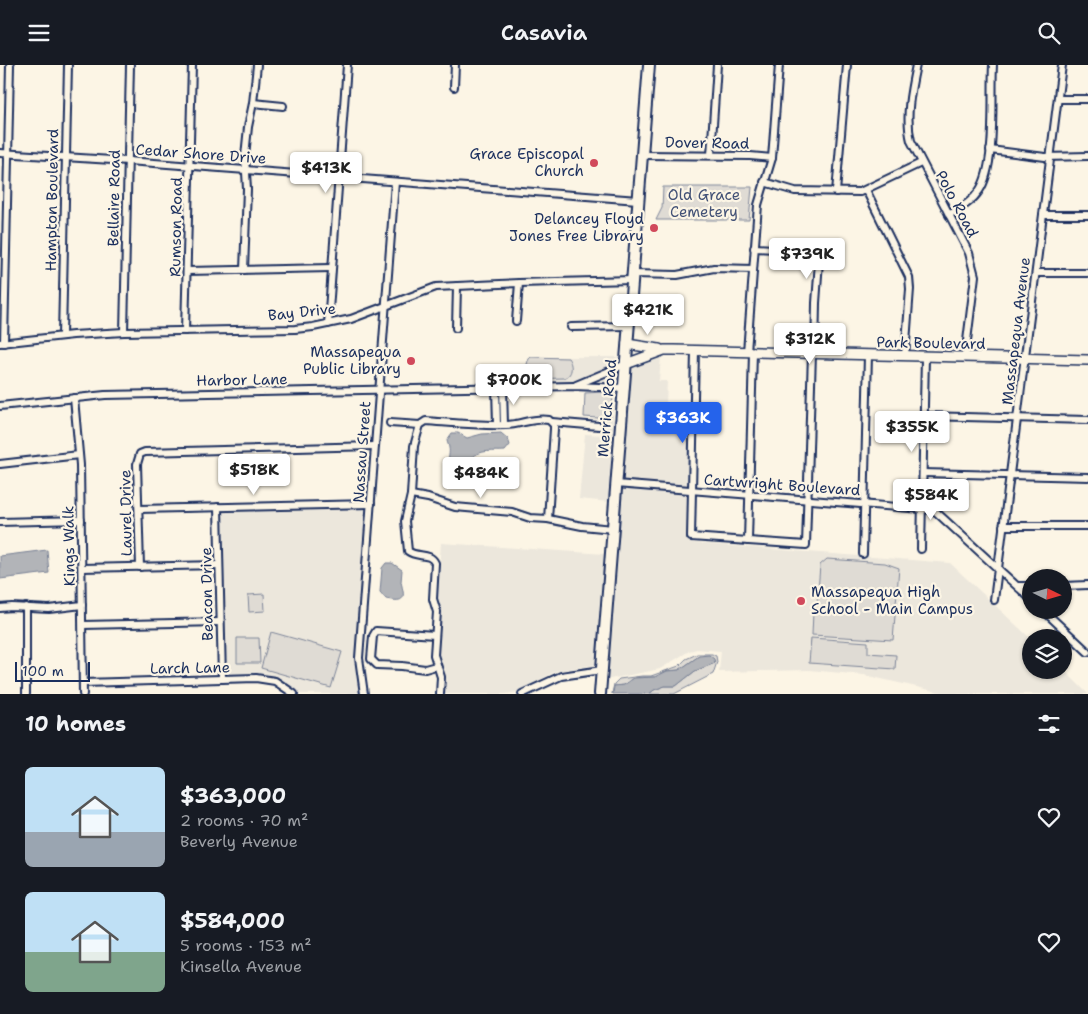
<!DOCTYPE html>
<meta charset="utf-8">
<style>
body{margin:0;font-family:"Shantell Sans",sans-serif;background:#242831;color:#f1f3f6;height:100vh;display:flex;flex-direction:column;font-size:19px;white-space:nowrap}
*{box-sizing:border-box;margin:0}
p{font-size:16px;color:#9ea1a6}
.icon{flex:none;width:28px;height:28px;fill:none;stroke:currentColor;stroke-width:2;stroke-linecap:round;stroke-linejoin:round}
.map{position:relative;height:629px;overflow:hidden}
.drawer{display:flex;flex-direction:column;background:#171b24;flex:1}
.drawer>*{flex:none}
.needle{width:32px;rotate:95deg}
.controls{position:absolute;left:1022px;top:504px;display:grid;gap:10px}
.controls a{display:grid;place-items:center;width:50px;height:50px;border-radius:50%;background:#171b24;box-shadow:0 1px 4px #0004;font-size:25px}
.scale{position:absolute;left:15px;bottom:12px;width:75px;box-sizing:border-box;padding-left:5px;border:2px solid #1b2f5e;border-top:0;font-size:14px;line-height:18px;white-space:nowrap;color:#1b2f5e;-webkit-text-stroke:4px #fcf5e5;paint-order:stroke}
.price{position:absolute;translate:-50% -42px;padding:0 11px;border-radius:5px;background:#fff;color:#222;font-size:16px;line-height:32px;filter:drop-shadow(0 1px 2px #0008)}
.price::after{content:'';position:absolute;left:50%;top:30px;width:15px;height:11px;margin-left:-8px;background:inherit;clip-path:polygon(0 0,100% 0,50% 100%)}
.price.current{background:#2563eb;color:#fff}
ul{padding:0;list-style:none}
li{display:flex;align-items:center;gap:15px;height:125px;padding:0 25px}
li span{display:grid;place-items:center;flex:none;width:140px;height:100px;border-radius:8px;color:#555}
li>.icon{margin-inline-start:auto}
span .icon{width:60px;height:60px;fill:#fffc;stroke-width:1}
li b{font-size:21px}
h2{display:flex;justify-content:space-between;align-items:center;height:60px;padding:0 25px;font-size:21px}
header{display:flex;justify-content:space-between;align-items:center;height:65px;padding:0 25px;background:#171b24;font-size:22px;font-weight:600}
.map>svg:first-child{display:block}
</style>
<header><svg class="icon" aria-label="menu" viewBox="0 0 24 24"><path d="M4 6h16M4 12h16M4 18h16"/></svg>Casavia<svg class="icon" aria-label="search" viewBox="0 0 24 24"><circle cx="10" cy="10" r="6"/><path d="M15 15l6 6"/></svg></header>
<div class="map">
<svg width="1088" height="629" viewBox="0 0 1088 629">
<rect width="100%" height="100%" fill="#fcf5e5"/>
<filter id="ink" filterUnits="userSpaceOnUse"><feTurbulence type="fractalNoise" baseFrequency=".02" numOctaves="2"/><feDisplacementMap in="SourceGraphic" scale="10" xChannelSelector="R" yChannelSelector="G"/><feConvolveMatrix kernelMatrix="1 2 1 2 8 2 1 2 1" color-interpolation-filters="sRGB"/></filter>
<g filter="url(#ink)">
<!-- built -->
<g fill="#ece7dc">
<polygon points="527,292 661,292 659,316 667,316 665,362 697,364 693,478 950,498 1031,574 1031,605 1064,605 1088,629 947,629 864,610 809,605 719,607 721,586 697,584 689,586 660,604 605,615 615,482 606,480 609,437 579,434 585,369 602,370 604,354 620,355 623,324 528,323"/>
<polygon points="369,440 357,595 362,629 298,629 290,621 272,612 257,611 223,612 219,444"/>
<polygon points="441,478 605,489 596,600 556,606 517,627 505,629 444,629 445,605 437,592 441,549 437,532"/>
</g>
<!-- green -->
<g fill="#dfdbd4" stroke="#7d8599">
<polygon points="663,122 752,122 749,155 656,155 662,143"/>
<path d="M531,292L568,293C573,300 573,311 563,313L530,314C526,309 525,296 531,292Z"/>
<polygon points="603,327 612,329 613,331 611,354 584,352 585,328"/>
<polygon points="827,494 885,498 899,503 893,575 812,570 813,547 817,540 820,500"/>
<polygon points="264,529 265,546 249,547 248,530"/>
<polygon points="271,567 342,587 331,623 261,603"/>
<polygon points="237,573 259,573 260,598 237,598"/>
<polygon points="811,573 868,577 868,588 896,590 895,604 809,598"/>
<polygon points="697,589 712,589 716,591 717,597 713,609 674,629 649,629 654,625 665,621 676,621 695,606 715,598 699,591 679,605 667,606 655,612 641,612 631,614 624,620 614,621 612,629 614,619 619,614 642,611 651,611 679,601 686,594"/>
</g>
<!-- water -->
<g fill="#b2b4b8" stroke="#767f94">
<path d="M452,368H458L467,373L482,369L501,368L508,374L510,380L505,386C493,387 475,383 469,398C468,402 469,406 467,410C462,412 460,412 455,411C442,408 451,391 449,383C449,380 447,378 447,375Z"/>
<polygon points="47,485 49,508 0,514 0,491"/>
<path d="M386,498H392L402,505C402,509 401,513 401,517C405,533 406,538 386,534L380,527L382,503Z"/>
<polygon points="709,590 714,594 715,598 695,606 676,621 665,621 654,625 649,629 613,629 614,621 624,620 634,613 655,612 667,606 679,605 699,591"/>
</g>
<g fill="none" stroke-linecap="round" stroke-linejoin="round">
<!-- minor casing -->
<g stroke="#1b2f5e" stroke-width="10">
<g id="minor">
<path d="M916,0C911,24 905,52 911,76L969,188L975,211L965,292"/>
<polyline points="454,22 455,0"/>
<polyline points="1058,34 1088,34"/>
<polyline points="253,38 283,41"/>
<polyline points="990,85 1045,92 1088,91"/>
<polyline points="0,88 128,96 638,135"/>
<polyline points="642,90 750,91 772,93"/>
<polyline points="711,90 717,0"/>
<polyline points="764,117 795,126 860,127 921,98"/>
<polyline points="866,125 909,212 910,224 905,291"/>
<polyline points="836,127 847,0"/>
<path d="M949,150C960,143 972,137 979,126C997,100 991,32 993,0"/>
<polyline points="1043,150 1088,150"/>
<polyline points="754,183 810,186 817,190 819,196 816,238 815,289"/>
<polyline points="244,205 247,124 245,91 248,62 253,38 257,0"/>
<polyline points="187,206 331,203"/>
<polyline points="1036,208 1088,208"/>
<polyline points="633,209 677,210 714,203 753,204"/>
<polyline points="516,256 519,218"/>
<polyline points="328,259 347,0"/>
<polyline points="571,262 629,261"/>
<polyline points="456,263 457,221"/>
<polyline points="185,266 192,0"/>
<polyline points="124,267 130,0"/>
<polyline points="62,271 68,0"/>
<polyline points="0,278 73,270 124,267 295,264 313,262 351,254 436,222 519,218 632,215"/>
<polyline points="4,278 10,0"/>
<polyline points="695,286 691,472 806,480 812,288"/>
<polyline points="747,287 758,140 772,93 779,0"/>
<polyline points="576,320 626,299"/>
<polyline points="503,322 504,360"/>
<polyline points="496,323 497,360"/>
<polyline points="74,333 80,400 83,629"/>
<polyline points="0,341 105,330 574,321 624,323"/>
<polyline points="924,351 1088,355"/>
<polyline points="552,357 599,361"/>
<polyline points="390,358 420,360"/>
<polyline points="0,399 79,390"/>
<polyline points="923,408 1088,412"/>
<polyline points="616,419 934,445 1031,534"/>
<polyline points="411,430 428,433 455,442 512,447 530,453 548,454 582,461 613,464"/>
<polyline points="218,442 222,614"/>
<polyline points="139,444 371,439"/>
<polyline points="0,457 81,455"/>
<polyline points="1003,461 1088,461"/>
<polyline points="748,476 753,287"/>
<polyline points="921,484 925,292"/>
<polyline points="863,489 868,290"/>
<polyline points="140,502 137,399 140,389 145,387 375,381"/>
<polyline points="82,503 219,500"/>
<polyline points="1018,521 1031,521"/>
<polyline points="1064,521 1088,520"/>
<polyline points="994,535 1062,0"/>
<polyline points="26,542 26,629"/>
<polyline points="0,543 12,542 49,544 82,540"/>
<polyline points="1043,545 1088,587"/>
<polyline points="83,560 220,557"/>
<polyline points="435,570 376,566 373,571 371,594 377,600 402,601 425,604 436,601"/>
<polyline points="83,618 256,613 275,616 294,629"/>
<polyline points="364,629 359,593 395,117"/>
<path d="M440,629L441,612L434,590L437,547L433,534L435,498C430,487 417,493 408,486L405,456L411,430L414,381L420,360L426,356C453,358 479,361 506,360C521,360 533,352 549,355L554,360V364L548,454"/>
<polyline points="522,629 561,611 602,605"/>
</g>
</g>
<!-- secondary casing -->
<g stroke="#1b2f5e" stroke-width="12">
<g id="secondary">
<polyline points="627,279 659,284"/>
<polyline points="626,299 664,285 674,285 1088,295"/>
</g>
</g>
<!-- primary casing -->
<g stroke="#1b2f5e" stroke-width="14">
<polyline id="primary" points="600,629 649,0"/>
</g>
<!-- minor -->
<use href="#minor" stroke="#fcf5e5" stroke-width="6"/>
<!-- secondary -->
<use href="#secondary" stroke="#fcf5e5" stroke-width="9"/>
<!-- primary -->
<use href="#primary" stroke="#fcf5e5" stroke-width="10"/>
</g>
</g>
<!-- markers -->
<g fill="#d1495b" stroke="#fcf5e5" stroke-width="2">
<circle cx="594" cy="98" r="5"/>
<circle cx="654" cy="163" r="5"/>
<circle cx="411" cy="296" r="5"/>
<circle cx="801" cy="536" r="5"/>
</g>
<g text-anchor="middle" stroke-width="4.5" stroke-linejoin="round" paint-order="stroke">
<!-- street labels -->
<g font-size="15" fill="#1b2f5e" stroke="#fcf5e5">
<text transform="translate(707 78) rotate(1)" y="5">Dover Road</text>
<text transform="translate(201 89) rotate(4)" y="5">Cedar Shore Drive</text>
<text transform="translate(114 133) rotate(-89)" y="5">Bellaire Road</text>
<text transform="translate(52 135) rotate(-89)" y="5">Hampton Boulevard</text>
<text transform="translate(957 139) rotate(62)" y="5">Polo Road</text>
<text transform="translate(176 162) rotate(-89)" y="5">Rumson Road</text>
<text transform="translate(302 247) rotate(-6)" y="5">Bay Drive</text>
<text transform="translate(1016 266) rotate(-83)" y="5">Massapequa Avenue</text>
<text transform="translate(931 278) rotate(1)" y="5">Park Boulevard</text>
<text transform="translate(242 315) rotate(-1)" y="5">Harbor Lane</text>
<text transform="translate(607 343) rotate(-85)" y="5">Merrick Road</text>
<text transform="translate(362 387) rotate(-86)" y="5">Nassau Street</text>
<text transform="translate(782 420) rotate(4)" y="5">Cartwright Boulevard</text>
<text transform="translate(126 448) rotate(-91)" y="5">Laurel Drive</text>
<text transform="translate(69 481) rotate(-91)" y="5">Kings Walk</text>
<text transform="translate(207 529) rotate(-91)" y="5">Beacon Drive</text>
<text transform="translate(190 603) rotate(-1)" y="5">Larch Lane</text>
</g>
<!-- poi labels -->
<g font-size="15" fill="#1b2f5e" stroke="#fcf5e5" text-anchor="end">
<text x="584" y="94">Grace Episcopal<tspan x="584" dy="17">Church</tspan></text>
<text x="644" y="159">Delancey Floyd<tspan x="644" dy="17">Jones Free Library</tspan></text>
<text x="401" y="292">Massapequa<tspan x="401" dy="17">Public Library</tspan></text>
<text x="811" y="532" text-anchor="start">Massapequa High<tspan x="811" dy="17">School - Main Campus</tspan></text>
</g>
<!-- park labels -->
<g font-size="15" fill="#425176" stroke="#fcf5e5">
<text x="704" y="135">Old Grace<tspan x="704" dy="17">Cemetery</tspan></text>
</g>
</g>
</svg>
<div class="controls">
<a><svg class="needle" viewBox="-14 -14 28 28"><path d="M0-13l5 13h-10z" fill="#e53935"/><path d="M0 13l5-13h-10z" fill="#9ea1a6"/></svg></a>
<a><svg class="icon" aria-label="layers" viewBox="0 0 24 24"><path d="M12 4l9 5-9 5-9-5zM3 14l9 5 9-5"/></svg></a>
</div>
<div class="scale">100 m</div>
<b class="price" style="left:326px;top:129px">$413K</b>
<b class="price" style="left:807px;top:215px">$739K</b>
<b class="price" style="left:648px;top:271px">$421K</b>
<b class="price" style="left:810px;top:300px">$312K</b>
<b class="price" style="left:514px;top:341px">$700K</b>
<b class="price current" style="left:683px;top:379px">$363K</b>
<b class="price" style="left:912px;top:388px">$355K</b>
<b class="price" style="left:254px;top:431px">$518K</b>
<b class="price" style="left:481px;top:434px">$484K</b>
<b class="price" style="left:931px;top:456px">$584K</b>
</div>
<section class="drawer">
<h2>10 homes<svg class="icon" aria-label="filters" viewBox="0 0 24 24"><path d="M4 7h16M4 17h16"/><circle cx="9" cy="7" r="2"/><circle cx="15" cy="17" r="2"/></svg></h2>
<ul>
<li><span style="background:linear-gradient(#bfe0f5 65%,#9aa5b1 0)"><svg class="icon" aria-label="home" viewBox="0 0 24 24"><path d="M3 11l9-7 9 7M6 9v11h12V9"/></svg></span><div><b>$363,000</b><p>2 rooms · 70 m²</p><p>Beverly Avenue</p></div><svg class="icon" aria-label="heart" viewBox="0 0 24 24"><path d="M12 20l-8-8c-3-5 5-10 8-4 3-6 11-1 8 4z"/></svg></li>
<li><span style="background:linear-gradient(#bfe0f5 60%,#7fa58c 0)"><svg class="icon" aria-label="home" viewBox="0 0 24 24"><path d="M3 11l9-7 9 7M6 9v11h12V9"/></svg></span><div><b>$584,000</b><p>5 rooms · 153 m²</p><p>Kinsella Avenue</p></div><svg class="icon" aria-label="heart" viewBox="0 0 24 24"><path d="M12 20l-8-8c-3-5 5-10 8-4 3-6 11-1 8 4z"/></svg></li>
</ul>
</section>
